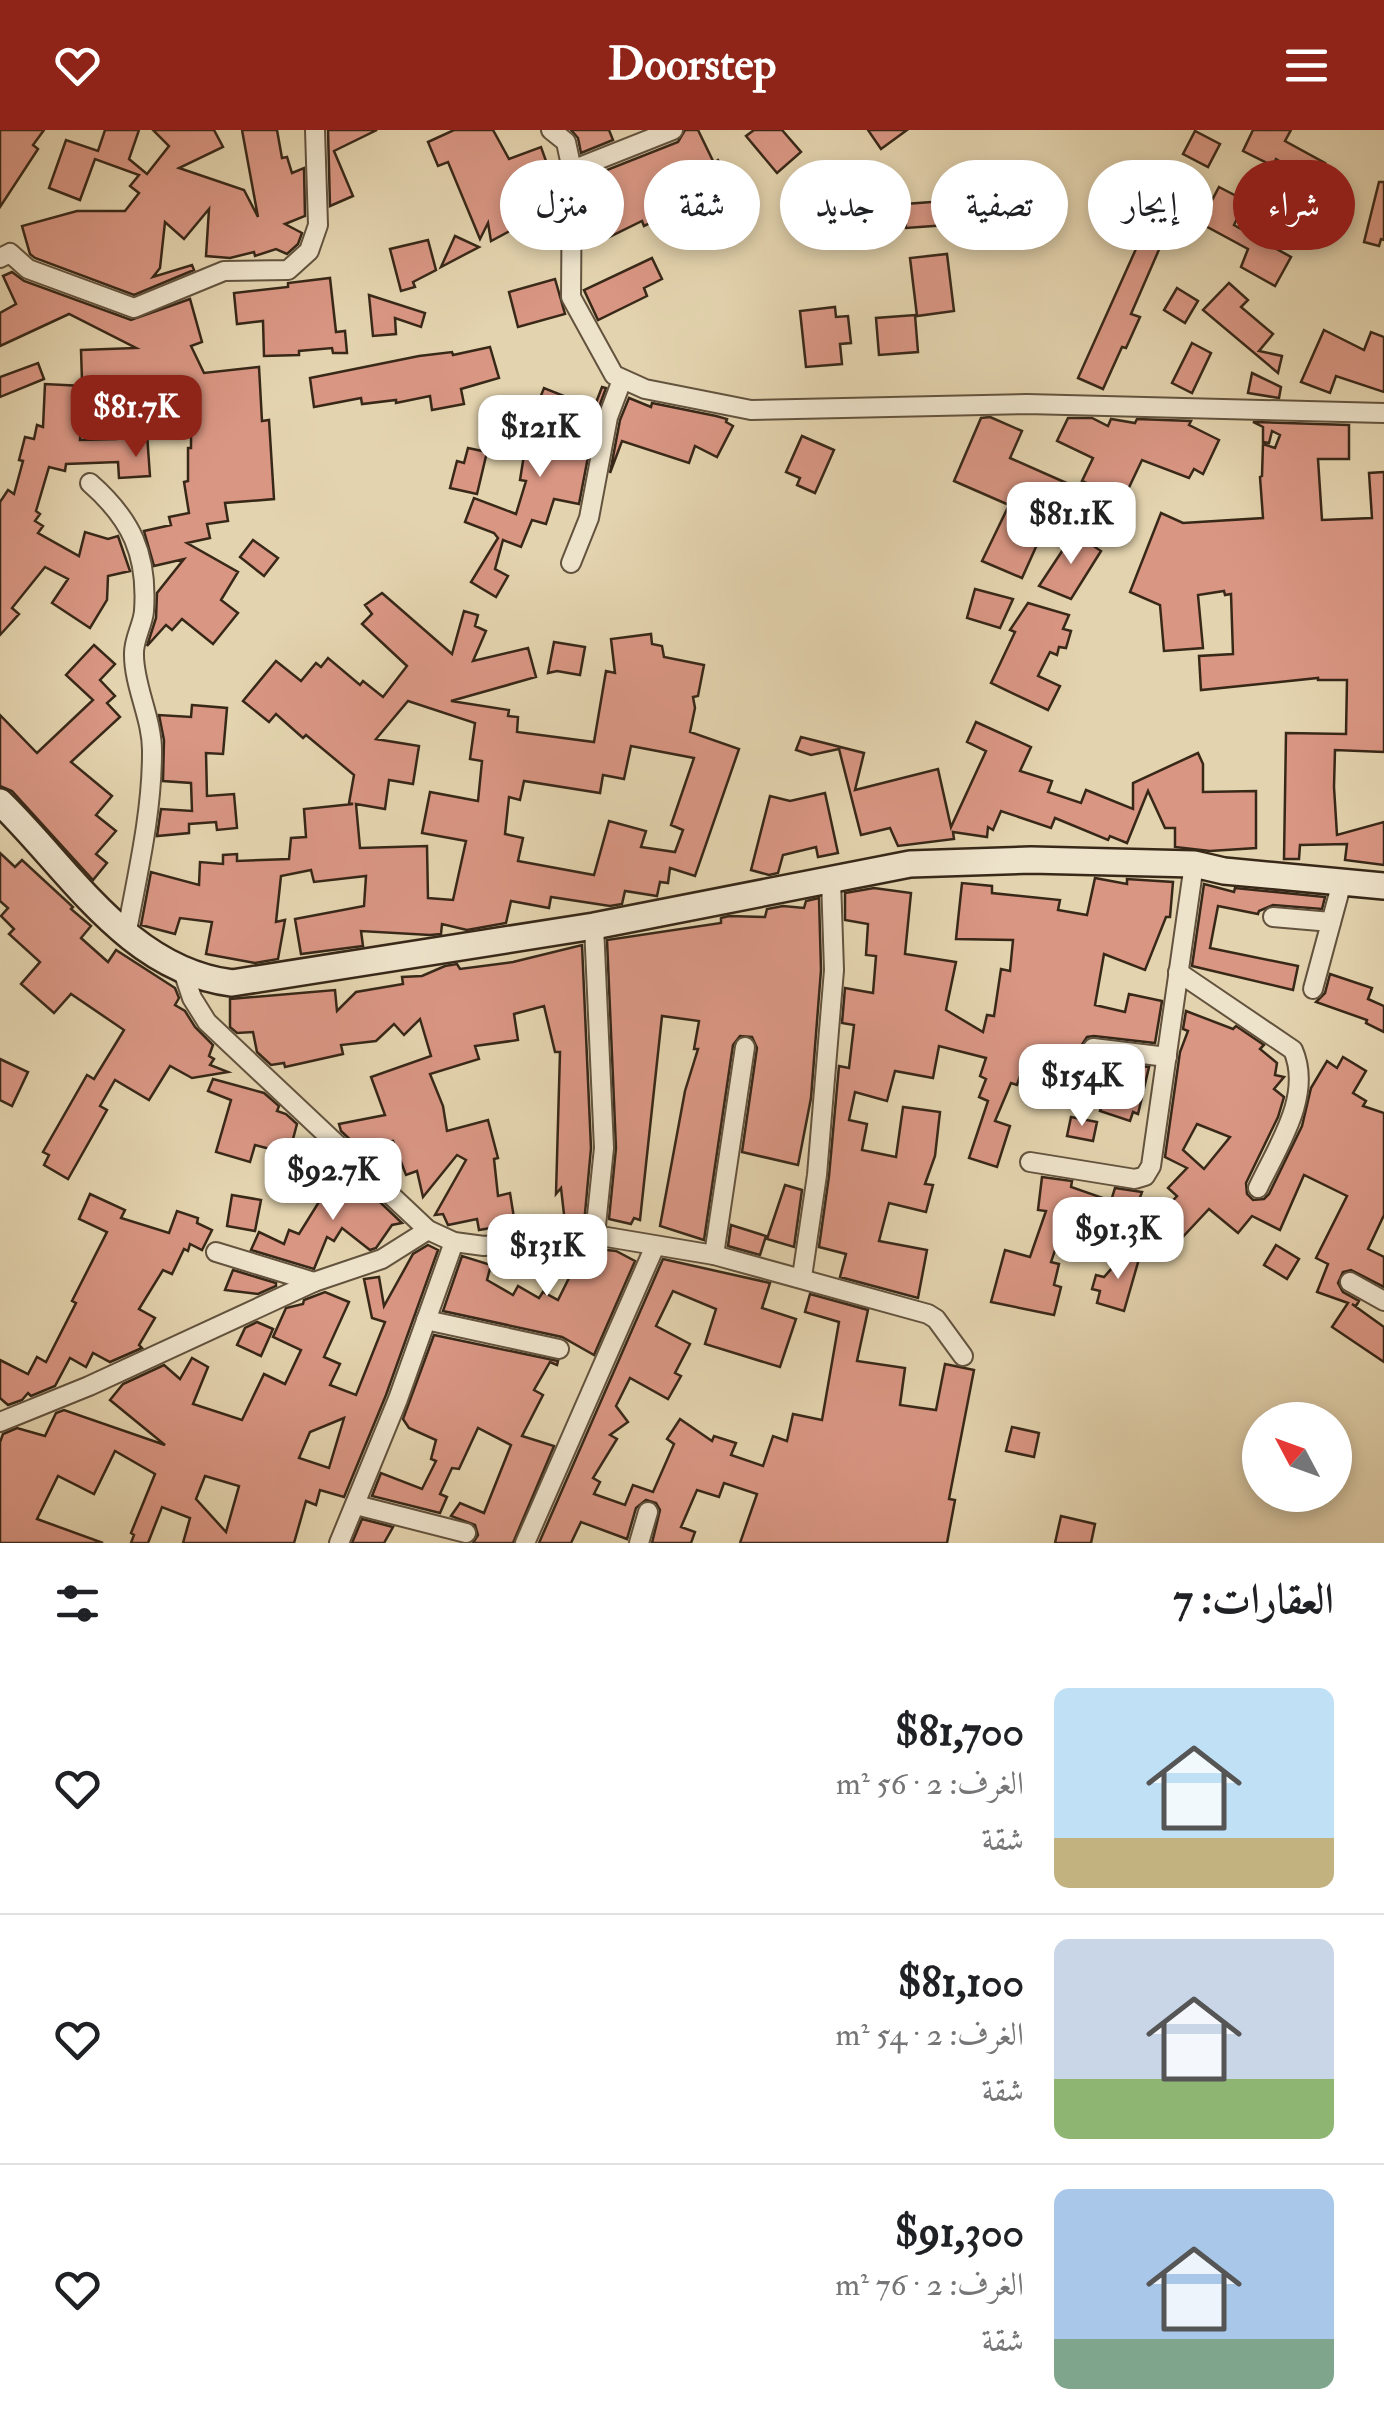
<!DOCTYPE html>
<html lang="ar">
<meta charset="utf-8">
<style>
body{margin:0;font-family:"IM FELL Double Pica",Amiri,serif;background:#f6f6f6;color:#202124;direction:rtl;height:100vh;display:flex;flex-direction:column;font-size:38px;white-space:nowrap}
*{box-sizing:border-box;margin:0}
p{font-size:32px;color:#757577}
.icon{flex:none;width:55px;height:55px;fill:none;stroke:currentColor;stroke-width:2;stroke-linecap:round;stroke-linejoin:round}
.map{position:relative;height:1413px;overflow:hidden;direction:ltr}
.details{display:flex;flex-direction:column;background:#fff;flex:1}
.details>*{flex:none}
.hud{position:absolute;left:30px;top:30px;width:1325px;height:90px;direction:rtl;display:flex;gap:20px}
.needle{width:65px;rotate:311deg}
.buttons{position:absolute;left:1242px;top:1272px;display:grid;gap:20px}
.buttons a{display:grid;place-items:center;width:110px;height:110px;border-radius:50%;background:#fff;box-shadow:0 5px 15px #0003;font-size:50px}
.price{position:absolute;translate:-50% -85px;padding:0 22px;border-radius:20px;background:#fff;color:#222;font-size:32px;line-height:65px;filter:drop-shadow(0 2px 5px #0008)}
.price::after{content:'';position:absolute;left:50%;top:60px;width:30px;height:22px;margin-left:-15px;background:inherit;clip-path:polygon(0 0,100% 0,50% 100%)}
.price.active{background:#8f2418;color:#fff}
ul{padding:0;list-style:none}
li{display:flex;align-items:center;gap:30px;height:250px;padding:0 50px}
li+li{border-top:2px solid #e0e0e0}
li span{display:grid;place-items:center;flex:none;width:280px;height:200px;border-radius:15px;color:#555}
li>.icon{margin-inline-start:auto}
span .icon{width:120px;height:120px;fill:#fffc;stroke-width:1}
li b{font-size:42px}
h2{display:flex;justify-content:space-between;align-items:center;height:120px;padding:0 50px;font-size:42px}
.pill{padding:0 35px;border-radius:45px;background:#fff;box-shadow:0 5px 15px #0003;font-size:35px;line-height:90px}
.pill.active{background:#8f2418;color:#fff}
header{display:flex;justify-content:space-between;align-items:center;height:130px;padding:0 50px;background:#8f2418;color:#fff;font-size:45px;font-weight:800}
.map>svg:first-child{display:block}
</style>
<header><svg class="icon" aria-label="menu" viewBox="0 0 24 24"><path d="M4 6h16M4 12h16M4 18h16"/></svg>Doorstep<svg class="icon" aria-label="heart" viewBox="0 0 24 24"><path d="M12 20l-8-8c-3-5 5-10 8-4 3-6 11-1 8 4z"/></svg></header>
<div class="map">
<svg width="1384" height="1413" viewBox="0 0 1384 1413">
<rect width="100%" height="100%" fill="#e3d3ae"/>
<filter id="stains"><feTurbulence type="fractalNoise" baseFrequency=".002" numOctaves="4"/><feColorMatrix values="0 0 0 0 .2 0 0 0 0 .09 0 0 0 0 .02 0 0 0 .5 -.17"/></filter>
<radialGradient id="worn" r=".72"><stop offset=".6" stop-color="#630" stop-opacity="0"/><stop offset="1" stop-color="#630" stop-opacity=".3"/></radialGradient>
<!-- building -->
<g fill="#d99683" stroke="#382818" stroke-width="2.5" fill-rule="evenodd">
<polygon points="0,0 44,0 33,15 38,19 0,77"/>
<polygon points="105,0 139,0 129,29 147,44 169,16 153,0 214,0 223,17 179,38 244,60 258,87 242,0 277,0 282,28 287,27 292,43 304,38 305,86 285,94 302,103 298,114 287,124 276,119 255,126 254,122 230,128 206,126 209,79 184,109 165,92 160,138 153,147 192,135 194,140 134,165 35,128 30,124 22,96 77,81 125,81 139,63 130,56 139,45 95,29 80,70 49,58 66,10 98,21"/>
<polygon points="328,0 377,0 334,21 353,66 330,76"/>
<polygon points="454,0 493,0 509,29 541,17 551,45 518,57 534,88 491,111 488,93 480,109 448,32 438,36 428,12"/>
<polygon points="571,0 609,0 613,10 581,23 578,8"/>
<polygon points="685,0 698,0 714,33 718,30 752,83 733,96 722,80 719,81 700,51 665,71 671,83 644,96 642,91 597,113 584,86 584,80 594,75 584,56 584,49 678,12"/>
<polygon points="754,0 782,0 801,22 777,43 746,6"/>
<polygon points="868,0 907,0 881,19"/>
<polygon points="1253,0 1291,0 1285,11 1325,33 1314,52 1276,29 1273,36 1243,21"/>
<polygon points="1195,1 1220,14 1208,37 1183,24"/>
<polygon points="1379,52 1384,52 1384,110 1381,109 1379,116 1364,112"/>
<polygon points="1219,57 1246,71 1234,95 1291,127 1275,156 1241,137 1248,119 1200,93"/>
<polygon points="1162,61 1188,74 1167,118 1161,115 1131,184 1140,187 1126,218 1122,217 1103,259 1078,248"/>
<polygon points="945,71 947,95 906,98 905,74"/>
<polygon points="455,106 479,117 441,137"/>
<polygon points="428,110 436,140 413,152 415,157 401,161 390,119"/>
<polygon points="947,124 954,181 917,186 910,128"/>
<polygon points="652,128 662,149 644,158 647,166 598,190 584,160"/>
<polygon points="12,142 24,151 131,190 190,169 202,212 191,216 204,243 259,237 262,291 269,290 274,369 225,373 228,391 207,394 210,408 187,413 238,442 221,470 238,483 213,514 182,489 172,500 166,495 147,516 156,488 157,463 184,429 154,436 144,401 171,395 169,387 189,383 184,352 188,351 188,318 191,318 191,293 146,290 150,346 119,348 118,332 66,334 65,341 49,337 36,381 40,384 35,391 43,396 38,403 79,426 85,402 108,409 118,406 130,441 108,446 107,470 90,498 52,473 68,449 45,437 12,478 19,484 0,505 0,372 8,360 14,364 23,331 19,330 25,307 34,309 37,295 43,297 45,254 83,256 80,310 116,309 112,250 82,251 81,220 136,218 69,184 0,216 0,183 16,174 3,146"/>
<polygon points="330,148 336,202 345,201 347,223 333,223 332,218 299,221 299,225 264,226 263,191 237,194 234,163 288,157 288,153"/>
<polygon points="555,149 565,184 518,197 509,162"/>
<polygon points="1229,153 1248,170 1241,177 1273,204 1259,221 1282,226 1278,243 1203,180"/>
<polygon points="1177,158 1198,171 1185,193 1164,180"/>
<polygon points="369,165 425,183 421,197 395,188 396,204 373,206"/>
<polygon points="835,177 836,187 848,186 851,213 840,214 842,234 806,237 800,181"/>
<polygon points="915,185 918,222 879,225 876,188"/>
<polygon points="1324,200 1364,220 1371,202 1384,207 1384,262 1336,246 1330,263 1301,252"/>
<polygon points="1192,213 1211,223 1192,263 1172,253"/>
<polygon points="490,217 499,248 461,259 464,274 432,280 430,266 396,273 396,270 362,274 361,268 314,277 310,248 419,226 452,222 453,225"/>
<polygon points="38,233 44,249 0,267 0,247"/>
<polygon points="1252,243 1281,257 1279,268 1248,263"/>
<polygon points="602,257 606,258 596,285 579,374 554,369 546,394 532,390 521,417 503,410 495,439 508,446 496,467 471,452 498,408 494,403 465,392 474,368 516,384 526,351 520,350 524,325 543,327 551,296 532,288 544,258 594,278"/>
<polygon points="629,268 651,277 652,273 716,286 727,289 726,292 733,296 717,327 695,316 689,333 622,311 610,343 620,290"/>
<polygon points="990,287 1022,301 1010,328 1071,355 1060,382 1053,379 1022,448 982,431 1009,375 954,351 981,288"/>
<polygon points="1068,288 1092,288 1108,296 1111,289 1135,293 1137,289 1191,291 1189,295 1219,310 1203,344 1194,339 1189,348 1142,330 1123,370 1082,351 1093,328 1057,311"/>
<polygon points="1253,292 1349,295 1349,329 1318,329 1322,390 1372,388 1369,343 1384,342 1384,622 1335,620 1334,657 1337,705 1384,692 1384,735 1345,730 1347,714 1300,715 1299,729 1284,729 1286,603 1346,604 1347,550 1318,550 1318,548 1201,560 1199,526 1233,524 1231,464 1225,465 1224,461 1198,465 1203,518 1164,521 1160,475 1130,462 1161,383 1183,393 1263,388 1260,347 1262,346 1263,314 1275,318 1280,305 1272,301 1269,313 1263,312 1263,297"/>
<polygon points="802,306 834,320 815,363 797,355 800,348 786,342"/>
<polygon points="468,318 487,322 477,364 450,358 457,331 464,333"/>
<polygon points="1074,403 1101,421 1071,469 1039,456"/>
<polygon points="253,410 278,428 264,446 240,427"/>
<polygon points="975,459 1013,469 1000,498 967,488"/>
<path d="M382,463L452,524L464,481L478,485L475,496L486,501L473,531L528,518L536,547L451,571L509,580L508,586L518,587L517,602L594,612L606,541L615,543L611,509L651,504L652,514L662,516L664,527L704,535L698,566L693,567L695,578L690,602L739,619L695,746L670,738L668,753L660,752L657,766L625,761L622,774L610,776L551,767L549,778L511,771L506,793L467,800L442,794L441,804L430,805L361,801L363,816L301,824L295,789L364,776L366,746L314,752L311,740L281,746L276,792L285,790L278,829L255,833L206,824L212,792L180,788L175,804L141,795L151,742L199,755L200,732L223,734V725L237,724V731L289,729L291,708L306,707L304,679L353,674L349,673L354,645L306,605L303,608L276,584L269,592L243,571L276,531L301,551L316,533L321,537L328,528L360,555L363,551L383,567L407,536L362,494L372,484L365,475ZM408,571L475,593L470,629L482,631L478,671L430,662L422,703L466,711L453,770L428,768L427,716L360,718L356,674L385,679L389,650L413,654L419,616L376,609ZM631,616L694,628L671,695L683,700L675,722L641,717L646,701L609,691L594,745L518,731L523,708L505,704L509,667L520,670L524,651L600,663L603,645L624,649Z"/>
<polygon points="1028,473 1069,485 1063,499 1071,501 1066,518 1059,517 1057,525 1050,522 1038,546 1060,556 1048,580 991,553 1015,502 1010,500"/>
<polygon points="554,512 585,517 580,545 557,541 548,543"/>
<polygon points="94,515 115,534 100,550 115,566 107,573 120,587 71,632 112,666 96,685 116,701 96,724 107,733 93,750 12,661 0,656 0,585 37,623 93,570 66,545"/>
<polygon points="192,575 227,578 223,624 206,623 207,666 234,664 237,698 217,700 216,692 189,694 189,703 157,706 161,679 192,681 191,653 163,651 164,610 159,585 191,587"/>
<polygon points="976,592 1031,617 1020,641 1052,651 1048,662 1081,673 1086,660 1133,679 1133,653 1198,623 1203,634 1203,662 1256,661 1256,718 1210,721 1175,717 1175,698 1165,698 1148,661 1127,713 1110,706 1108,710 1055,688 1051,698 1001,681 993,700 988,697 987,707 953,702 954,709 898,716 890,698 861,705 839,619 811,625 796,620 801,607 864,623 855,660 938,639 951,697 986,621 967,612"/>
<polygon points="825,663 838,723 818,727 816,717 783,725 778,743 769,745 751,740 770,666 790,671"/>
<polygon points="0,723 15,737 22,730 73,777 71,779 91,796 81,808 108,832 116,820 175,858 179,868 175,875 185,881 195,897 213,915 209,926 214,929 210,935 228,942 192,948 170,936 149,970 115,950 100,976 107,980 68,1049 44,1035 49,1025 43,1022 87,945 94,949 124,900 71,864 54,883 21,854 40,832 9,804 14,799 1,786 8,778 0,771"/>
<polygon points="1095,748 1127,754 1127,749 1173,752 1170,787 1166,787 1145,840 1104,824 1095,875 1125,882 1129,864 1162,871 1155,913 1094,906 1087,907 1081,916 1082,924 1091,930 1149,937 1138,984 1133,982 1130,991 1100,981 1104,969 1088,964 1092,953 1021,943 1017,955 1011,953 995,991 1010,996 997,1037 969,1028 988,971 979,967 986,949 980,946 986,928 939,916 933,948 895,941 887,971 855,962 849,990 867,994 862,1020 896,1027 903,977 940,982 935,1026 925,1054 933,1055 926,1082 889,1073 879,1111 927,1120 918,1168 840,1147 846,1124 819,1117 829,1046 839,936 849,938 854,895 842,893 845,858 873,863 876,826 866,825 868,794 845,790 845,763 874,758 911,763 905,824 956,832 946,880 983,902 987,885 994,886 1001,839 1010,841 1013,810 956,809 962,753 992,756 992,763 1060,770 1058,780 1087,785"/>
<polygon points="1204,754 1234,762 1235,758 1325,767 1322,779 1273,775 1259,781 1258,784 1218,776 1210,818 1298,836 1293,860 1192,836"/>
<polygon points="819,768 821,840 811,968 798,1035 742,1022 757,918 752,907 740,906 733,915 704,1110 660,1096 685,961 698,919 694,919 699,891 662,886 640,1090 634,1088 631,1094 609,1089 616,1018 607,810 721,793 721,788 729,786 765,787 767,779 783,776 804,778 806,771"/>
<polygon points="582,815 591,1018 584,1094 565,1093 561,1058 556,1064 560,922 555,922 544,876 514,884 518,910 475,916 479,929 430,944 443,976 447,1001 488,990 498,1028 494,1029 498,1066 510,1063 515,1094 479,1100 477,1089 448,1095 443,1084 435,1085 466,1030 457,1025 423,1067 417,1041 406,1045 393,1011 359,1018 341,1001 339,994 385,985 371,947 431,926 420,889 404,905 394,894 376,911 341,915 343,924 285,937 284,933 271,935 257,922 253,902 237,903 230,897 230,869 335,860 337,881 356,862 403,854 402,847 422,846 445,836 457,834 460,839 513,832"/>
<polygon points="1330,844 1372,858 1368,869 1384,876 1384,902 1366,893 1367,890 1316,872 1325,863"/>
<path d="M1186,881L1233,899L1236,896L1264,915L1260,919L1277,933L1275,945L1284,947L1274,959L1284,967L1278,987L1246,1053L1247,1064L1253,1070L1264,1069L1269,1064L1302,996L1311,958L1327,931L1337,938L1343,927L1366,941L1353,963L1366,971L1363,976L1384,983V1085L1368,1119L1384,1127V1157L1351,1140L1343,1142L1338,1153L1343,1162L1359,1171L1356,1176L1352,1174L1384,1197V1232L1332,1197L1348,1173L1317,1162L1328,1134L1316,1128L1347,1066L1304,1045L1280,1100L1252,1086L1238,1103L1209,1079L1178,1112L1155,1090L1177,1066L1168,1058L1187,1038L1165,1027L1180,922L1188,901L1183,899ZM1197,994L1230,1007L1204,1039L1183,1020Z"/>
<polygon points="0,929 28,942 12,976 0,970"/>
<polygon points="213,949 264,963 279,976 277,981 286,984 297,994 289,1024 255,1015 250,1032 216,1022 231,970 208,961"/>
<polygon points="1071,987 1097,992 1093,1011 1067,1006"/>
<polygon points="341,1035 402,1093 392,1095 376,1118 370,1120 342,1098 334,1111 327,1107 314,1139 251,1120 259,1102 284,1114 289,1100 299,1104 332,1051 329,1049"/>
<polygon points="1042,1047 1072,1051 1071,1057 1111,1071 1115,1058 1142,1062 1126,1106 1067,1085 1051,1132 1059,1134 1054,1155 1061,1157 1054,1185 991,1172 1005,1120 1030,1127 1046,1081 1038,1080"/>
<polygon points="785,1055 802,1060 794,1117 767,1109"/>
<polygon points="90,1064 125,1080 121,1088 169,1103 177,1081 198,1088 197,1093 212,1100 202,1120 190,1114 188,1121 184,1119 172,1144 163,1140 139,1179 155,1188 139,1215 142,1218 110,1232 93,1223 86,1237 70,1228 55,1256 31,1266 28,1263 22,1270 8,1275 0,1268 0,1230 28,1244 37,1227 46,1232 76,1173 72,1171 107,1102 79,1089"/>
<polygon points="232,1065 261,1070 255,1101 227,1096"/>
<polygon points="731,1095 766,1106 760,1125 728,1116"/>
<path d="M428,1115L438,1120L386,1265L344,1367L320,1360L316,1375L306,1371L294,1413H183L190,1388L162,1377L148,1413H131L134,1405L131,1403L155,1344L115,1321L94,1364L58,1346L37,1389L103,1413H0V1312L3,1304L17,1298L45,1306L56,1283L64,1280L165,1315L110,1270L123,1254L164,1235L180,1249L192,1228L208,1237L193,1274L242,1290L264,1244L285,1254L301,1220L273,1207L286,1178L303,1174L304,1170L325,1162L349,1172L324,1227L340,1234L330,1255L356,1265L385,1192L372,1188L364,1149L379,1147L384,1176L413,1124ZM344,1288L329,1338L299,1328L310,1302ZM205,1346L239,1356L226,1402L196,1369Z"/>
<polygon points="1276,1115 1299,1129 1287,1149 1264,1135"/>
<polygon points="588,1118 616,1121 635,1131 594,1225 562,1207 443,1181 462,1126 491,1135 487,1150 513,1165 518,1156 539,1168 543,1162 558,1170 571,1144 575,1146"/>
<polygon points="1129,1119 1141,1122 1124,1181 1097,1173 1100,1161 1092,1159 1096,1145 1104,1147"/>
<polygon points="663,1129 770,1153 762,1178 796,1189 780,1237 705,1214 716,1179 673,1161 656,1196 690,1214 675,1243 681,1246 668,1269 630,1248 616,1276 628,1292 610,1305 617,1309 593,1348 600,1352 594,1364 625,1375 633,1355 653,1362 674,1314 667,1309 680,1289 712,1311 714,1306 736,1313 731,1325 763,1336 773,1306 787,1311 793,1284 822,1290 839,1192 805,1182 810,1164 868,1180 857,1231 905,1238 900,1275 936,1280 945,1234 974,1240 949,1369 955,1370 947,1413 740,1413 757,1364 724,1353 719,1367 697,1360 681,1397 695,1402 691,1413 652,1413 660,1380 656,1373 646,1370 636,1378 627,1409 581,1392 571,1413 539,1413"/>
<polygon points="233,1140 276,1153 276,1156 258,1164 225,1160"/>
<polygon points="257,1192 273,1199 261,1226 237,1215 245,1198"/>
<polygon points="434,1205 558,1231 557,1235 550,1232 534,1260 543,1265 522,1306 554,1316 513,1413 473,1413 478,1405 475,1395 451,1386 460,1373 484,1383 511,1315 478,1298 459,1339 452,1338 440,1364 447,1367 440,1383 372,1366 381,1343 422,1359 436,1331 431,1329 436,1310 409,1298 403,1289"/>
<polygon points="1012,1297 1039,1303 1034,1327 1006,1321"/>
<polygon points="1061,1386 1095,1394 1091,1413 1055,1413"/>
<polygon points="362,1389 393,1397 384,1413 352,1413"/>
</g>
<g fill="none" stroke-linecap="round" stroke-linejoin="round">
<!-- minor casing -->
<g stroke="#63533e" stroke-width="22">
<g id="minor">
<polyline points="551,0 566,12 572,40 571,167 614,245 645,259 751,280 1027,274 1384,283"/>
<polyline points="572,40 673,0"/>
<polyline points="0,128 10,123 28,139 134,178 224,141 288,140 309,121 318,95 315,0"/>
<path d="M90,353C131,389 148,424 144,481C143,495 133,510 134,525C134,557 153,590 152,623C152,684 137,746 126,806"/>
<polyline points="571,433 589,388 608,287 622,250"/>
<polyline points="1273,787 1331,792"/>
<polyline points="594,796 604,1018 595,1105"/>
<polyline points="183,841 192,868 207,892 428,1100 454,1112 484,1116 595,1105 714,1125 928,1184 936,1189 963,1226"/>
<path d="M1178,842L1293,920C1313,966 1277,1017 1258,1058"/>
<polyline points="1313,859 1342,752"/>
<polyline points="1093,918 1167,927"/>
<polyline points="1030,1032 1135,1049 1145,1046 1151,1036 1194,734"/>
<polyline points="216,1122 314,1152"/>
<polyline points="714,1125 745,917"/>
<polyline points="802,1147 817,1045 834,840 831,750"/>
<polyline points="1350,1152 1384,1171"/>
<polyline points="426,1190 559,1219"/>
<polyline points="0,1292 89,1256 314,1152 382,1129 428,1100"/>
<polyline points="356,1375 466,1403"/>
<polyline points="339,1413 398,1269 454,1112"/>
<polyline points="525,1413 655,1116"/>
<polyline points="639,1413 648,1382"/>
</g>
</g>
<!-- secondary casing -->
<g stroke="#382818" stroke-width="30">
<path id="secondary" d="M0,672C70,740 128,840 232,853L594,796L910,734L1031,730L1194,734L1224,741L1384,756"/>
</g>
<!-- minor -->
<use href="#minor" stroke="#ede2ca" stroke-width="18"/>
<!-- secondary -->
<use href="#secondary" stroke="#ede2ca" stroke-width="25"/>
</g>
<rect width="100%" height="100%" filter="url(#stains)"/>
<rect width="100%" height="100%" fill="url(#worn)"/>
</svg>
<div class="buttons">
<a><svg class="needle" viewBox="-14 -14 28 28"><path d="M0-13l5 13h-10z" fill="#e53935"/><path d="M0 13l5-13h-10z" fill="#757577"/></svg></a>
</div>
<b class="price active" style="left:136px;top:330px">$81.7K</b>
<b class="price" style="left:540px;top:350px">$121K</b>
<b class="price" style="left:1071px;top:437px">$81.1K</b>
<b class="price" style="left:1082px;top:999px">$154K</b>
<b class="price" style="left:333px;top:1093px">$92.7K</b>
<b class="price" style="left:1118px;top:1152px">$91.3K</b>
<b class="price" style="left:547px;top:1169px">$131K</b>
<div class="hud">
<a class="pill active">شراء</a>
<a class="pill">إيجار</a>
<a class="pill">تصفية</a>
<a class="pill">جديد</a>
<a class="pill">شقة</a>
<a class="pill">منزل</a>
</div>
</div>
<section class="details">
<h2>العقارات: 7<svg class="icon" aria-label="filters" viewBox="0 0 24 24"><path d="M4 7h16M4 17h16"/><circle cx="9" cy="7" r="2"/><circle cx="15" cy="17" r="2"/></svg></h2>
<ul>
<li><span style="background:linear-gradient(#bfe0f5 75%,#c2b280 0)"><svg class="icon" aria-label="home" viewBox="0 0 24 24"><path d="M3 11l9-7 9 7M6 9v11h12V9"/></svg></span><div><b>$81,700</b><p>الغرف: 2 · 56 m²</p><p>شقة</p></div><svg class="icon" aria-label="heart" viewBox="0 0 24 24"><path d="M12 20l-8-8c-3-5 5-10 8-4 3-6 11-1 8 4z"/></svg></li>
<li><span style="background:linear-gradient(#c9d6e8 70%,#8fb573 0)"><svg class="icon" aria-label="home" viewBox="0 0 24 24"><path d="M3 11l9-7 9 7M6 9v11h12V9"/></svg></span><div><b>$81,100</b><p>الغرف: 2 · 54 m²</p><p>شقة</p></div><svg class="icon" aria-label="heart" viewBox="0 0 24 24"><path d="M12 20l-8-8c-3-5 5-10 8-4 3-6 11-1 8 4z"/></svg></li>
<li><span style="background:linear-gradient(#a9c7e8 75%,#7fa58c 0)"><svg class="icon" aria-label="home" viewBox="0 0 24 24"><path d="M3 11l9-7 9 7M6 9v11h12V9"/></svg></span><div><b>$91,300</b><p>الغرف: 2 · 76 m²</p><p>شقة</p></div><svg class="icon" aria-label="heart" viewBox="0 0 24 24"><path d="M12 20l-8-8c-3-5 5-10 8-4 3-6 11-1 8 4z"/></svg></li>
</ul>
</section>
